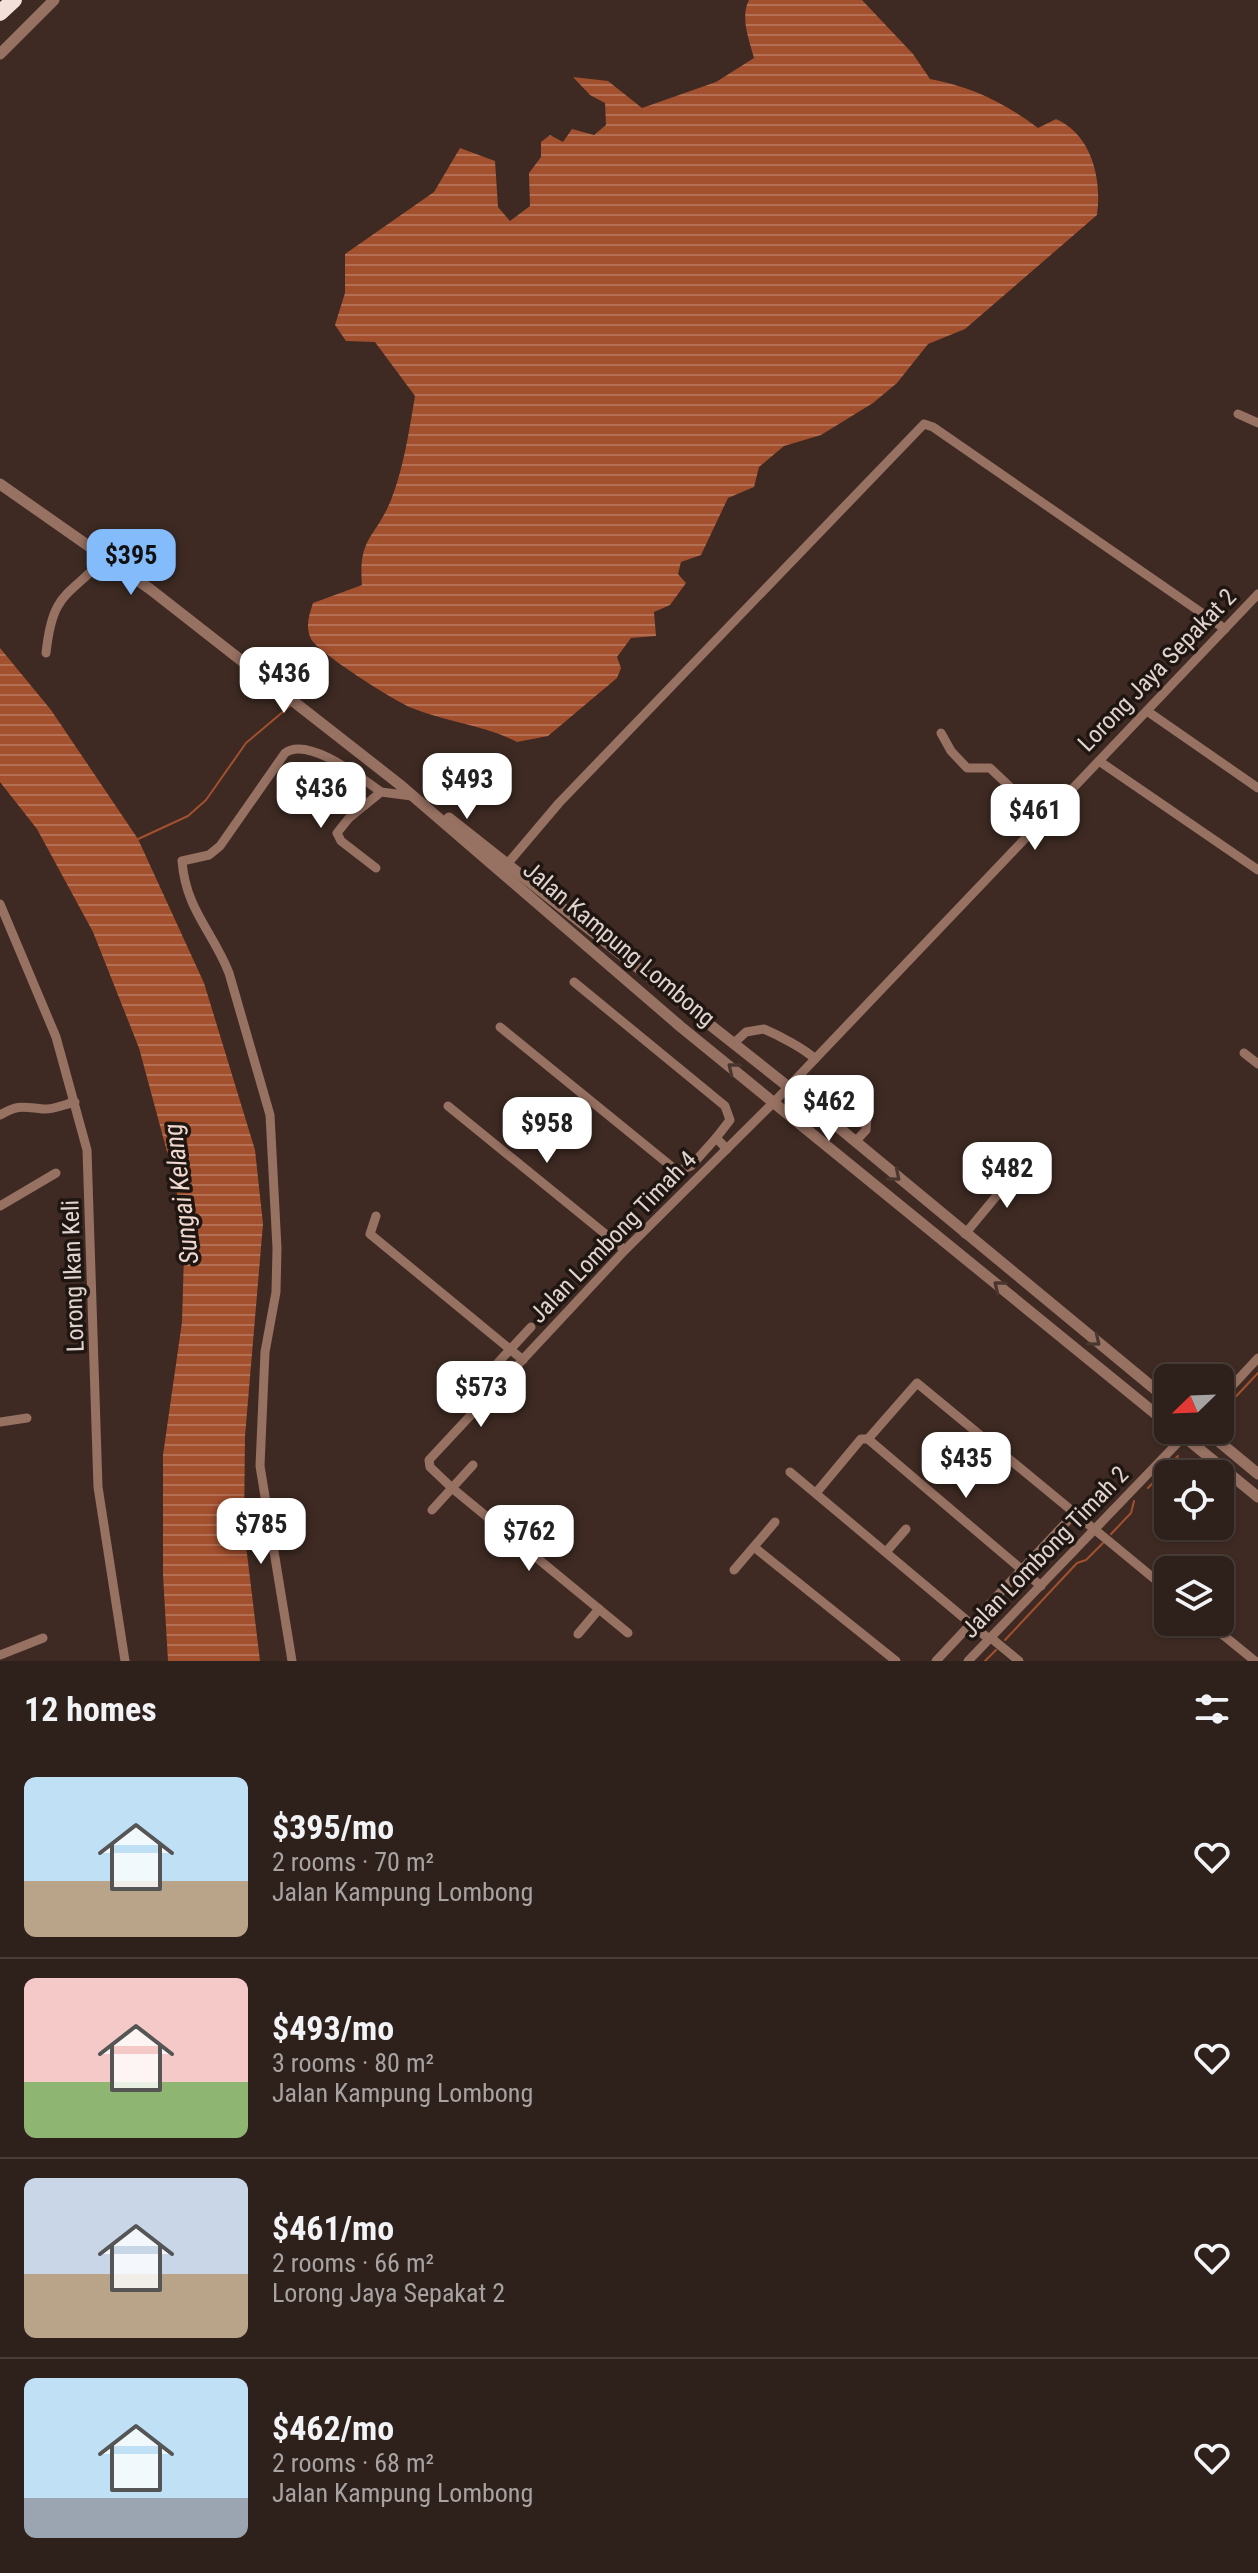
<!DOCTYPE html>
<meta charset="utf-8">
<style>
body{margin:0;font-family:"Roboto Condensed",sans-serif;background:#3a2d27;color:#f1f3f6;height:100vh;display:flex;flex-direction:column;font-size:30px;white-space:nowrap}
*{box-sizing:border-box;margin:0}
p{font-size:26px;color:#a7a3a2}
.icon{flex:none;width:44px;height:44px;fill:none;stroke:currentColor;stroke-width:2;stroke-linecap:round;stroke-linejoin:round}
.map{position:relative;height:1661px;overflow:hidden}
.drawer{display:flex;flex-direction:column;background:#2e201a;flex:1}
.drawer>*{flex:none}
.needle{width:52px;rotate:247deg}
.buttons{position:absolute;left:1154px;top:1364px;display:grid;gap:16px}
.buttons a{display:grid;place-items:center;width:80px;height:80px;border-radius:12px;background:#2e201a;box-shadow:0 2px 6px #0004,0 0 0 2px #493e39;font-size:40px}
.price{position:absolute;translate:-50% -68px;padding:0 18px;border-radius:16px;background:#fff;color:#222;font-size:26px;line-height:52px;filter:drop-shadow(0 2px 4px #0008)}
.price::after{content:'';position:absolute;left:50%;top:48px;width:24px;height:18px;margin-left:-12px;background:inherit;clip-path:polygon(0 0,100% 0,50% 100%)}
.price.active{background:#84bcfb;color:#111}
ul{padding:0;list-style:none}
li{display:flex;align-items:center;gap:24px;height:200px;padding:0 24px}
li+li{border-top:2px solid #493e39}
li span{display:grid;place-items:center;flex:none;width:224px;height:160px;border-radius:12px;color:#555}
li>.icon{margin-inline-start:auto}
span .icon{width:96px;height:96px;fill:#fffc;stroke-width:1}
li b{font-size:34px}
h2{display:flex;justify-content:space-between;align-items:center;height:96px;padding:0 24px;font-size:34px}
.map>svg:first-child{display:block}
</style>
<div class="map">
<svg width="1258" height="1661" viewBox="0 0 1258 1661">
<defs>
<pattern id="water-rules" width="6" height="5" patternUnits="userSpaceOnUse" patternTransform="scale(2)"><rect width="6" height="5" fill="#a3502e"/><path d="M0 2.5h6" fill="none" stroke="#b47055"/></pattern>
</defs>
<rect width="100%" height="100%" fill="#3e2a23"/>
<!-- water -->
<g fill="url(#water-rules)">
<path d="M749,0H862L913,54L930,79C970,86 1005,103 1038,128L1056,119C1092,135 1102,179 1097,215L965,329L928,344L897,383L873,403L821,435L784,446L759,467L754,487L728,498L701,555L681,562L678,574L686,583L670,605L654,612L656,636L631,638L617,657L621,668L617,678L548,736L517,742C485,725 446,722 412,708C394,701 319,653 311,639C305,626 309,616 313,603L362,585C358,537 375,539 391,500C404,467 409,431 415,396L375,342L346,341L335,325L345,293V254L434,192L460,148L495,161L498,207L510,221L530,206L529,173L541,157V142L550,135L563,142L572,129L594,135L606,125L605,103L590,95L573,77L608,81L642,108L716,82L754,58C749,40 740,17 749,0Z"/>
<polygon points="0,648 51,710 138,839 204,983 255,1150 263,1224 245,1436 244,1529 260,1661 168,1661 163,1575 163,1455 182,1322 184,1255 176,1185 139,1048 93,932 37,829 0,782"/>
</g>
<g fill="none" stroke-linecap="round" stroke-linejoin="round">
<!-- stream -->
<g stroke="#a3502e" stroke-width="2">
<polyline points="298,698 307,689 325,651"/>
<polyline points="136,840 188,816 206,800 246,743 291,705"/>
<polyline points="1227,1406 1258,1373"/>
<polyline points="1148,1488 1178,1456"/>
<polyline points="1111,1534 1131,1513 1134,1501"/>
<polyline points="1005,1640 1077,1563 1086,1560 1103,1543"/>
<polyline points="985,1661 996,1650"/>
</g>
<!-- minor -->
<g stroke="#977162" stroke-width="9">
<polyline points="1238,414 1258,423"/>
<path d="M46,653C53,589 68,599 106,556"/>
<polyline points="1147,711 1258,788"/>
<polyline points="941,733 951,751 967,768 990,768 1044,819"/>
<polyline points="1099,761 1258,870"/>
<polyline points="376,868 341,841 337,833 349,818 381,792 412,796"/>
<polyline points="503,869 559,803 924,424 933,427 1225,629"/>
<polyline points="0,904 56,1037 87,1150 98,1487 125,1661"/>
<polyline points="574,982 725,1106 730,1120 716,1138 727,1149"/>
<polyline points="500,1027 677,1171 691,1166 716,1138"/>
<path d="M734,1043L746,1032L764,1029C778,1035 805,1049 815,1059"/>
<polyline points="1244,1053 1258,1064"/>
<polyline points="448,1106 625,1250"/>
<polyline points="815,1108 829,1095 842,1094 867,1118 866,1130 855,1142"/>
<path d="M0,1115C19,1104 23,1107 43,1109C52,1110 66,1104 75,1102"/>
<polyline points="0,1206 56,1173"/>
<polyline points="376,1216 370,1234 523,1360"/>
<polyline points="965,1234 1022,1165"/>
<polyline points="493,1368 531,1327"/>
<polyline points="1220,1399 1258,1358"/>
<polyline points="0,1422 27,1418"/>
<polyline points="868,1439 917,1383 1168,1590"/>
<polyline points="868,1439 1041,1586"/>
<polyline points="790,1472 989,1639"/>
<polyline points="816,1493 861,1439 868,1439"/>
<polyline points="432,1510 473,1465"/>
<polyline points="754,1547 896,1661"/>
<polyline points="886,1552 906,1529"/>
<polyline points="734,1570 775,1522"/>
<polyline points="1207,1622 1255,1661"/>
<polyline points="628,1633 452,1488 430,1467 429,1460 625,1250 774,1102 1258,594"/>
<polyline points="578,1634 599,1609"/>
<polyline points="991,1638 1019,1661"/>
<polyline points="0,1655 43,1638"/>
<path d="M292,1661L260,1466L265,1352L276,1292L277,1248L270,1115L229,973C212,930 186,910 182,861L209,855L220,846L285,753C308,736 360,777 381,792"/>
<polyline points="936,1661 1075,1513"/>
<polyline points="968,1661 1190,1430"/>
</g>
<!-- tertiary -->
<g stroke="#977162" stroke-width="11">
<polyline points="0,54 54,0"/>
<polyline points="0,484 150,589 399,784 681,1027 1168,1424"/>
<polyline points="449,818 815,1108 1168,1400"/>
<polyline points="1176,1430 1258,1497"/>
<polyline points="1205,1430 1258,1474"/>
</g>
<!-- motorway -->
<polyline stroke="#f3e0d8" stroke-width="16" points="0,13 14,0"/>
</g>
<!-- one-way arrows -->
<defs><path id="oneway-chevron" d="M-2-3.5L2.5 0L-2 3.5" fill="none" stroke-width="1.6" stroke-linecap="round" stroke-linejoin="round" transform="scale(2)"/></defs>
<g stroke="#49362e">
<use href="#oneway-chevron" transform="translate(733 1068) rotate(-141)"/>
<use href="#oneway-chevron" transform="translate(895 1176) rotate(40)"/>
<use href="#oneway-chevron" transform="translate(999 1286) rotate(-141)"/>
<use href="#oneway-chevron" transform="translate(1095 1341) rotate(39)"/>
</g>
<g text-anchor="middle" stroke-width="7" stroke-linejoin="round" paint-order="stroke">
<!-- street labels -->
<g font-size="24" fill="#e1d3ce" stroke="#1f1612">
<text transform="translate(1157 670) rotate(-46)" y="8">Lorong Jaya Sepakat 2</text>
<text transform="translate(619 944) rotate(40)" y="8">Jalan Kampung Lombong</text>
<text transform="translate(613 1237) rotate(-46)" y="8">Jalan Lombong Timah 4</text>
<text transform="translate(73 1276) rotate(-92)" y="8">Lorong Ikan Keli</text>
<text transform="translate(1045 1552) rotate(-46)" y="8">Jalan Lombong Timah 2</text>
</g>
<!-- water labels -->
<g font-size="26" font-style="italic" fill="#f0d8cf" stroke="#1f1612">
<text transform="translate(181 1194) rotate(-97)" y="9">Sungai Kelang</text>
</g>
</g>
</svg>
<div class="buttons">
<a><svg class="needle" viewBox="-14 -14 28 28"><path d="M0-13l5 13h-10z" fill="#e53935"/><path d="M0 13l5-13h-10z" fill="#a7a3a2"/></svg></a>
<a><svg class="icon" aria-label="locate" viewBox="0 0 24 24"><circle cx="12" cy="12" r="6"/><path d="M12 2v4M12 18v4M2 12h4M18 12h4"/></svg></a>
<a><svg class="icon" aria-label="layers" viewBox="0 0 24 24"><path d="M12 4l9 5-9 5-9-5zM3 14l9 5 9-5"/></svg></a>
</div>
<b class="price active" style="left:131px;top:597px">$395</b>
<b class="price" style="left:284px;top:715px">$436</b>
<b class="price" style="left:467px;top:821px">$493</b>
<b class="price" style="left:321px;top:830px">$436</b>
<b class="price" style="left:1035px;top:852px">$461</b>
<b class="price" style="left:829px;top:1143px">$462</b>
<b class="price" style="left:547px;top:1165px">$958</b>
<b class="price" style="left:1007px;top:1210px">$482</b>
<b class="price" style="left:481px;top:1429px">$573</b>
<b class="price" style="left:966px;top:1500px">$435</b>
<b class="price" style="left:261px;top:1566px">$785</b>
<b class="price" style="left:529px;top:1573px">$762</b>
</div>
<section class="drawer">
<h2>12 homes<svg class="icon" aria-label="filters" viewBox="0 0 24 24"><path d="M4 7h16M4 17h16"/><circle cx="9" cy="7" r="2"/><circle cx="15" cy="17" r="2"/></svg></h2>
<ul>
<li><span style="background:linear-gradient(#bfe0f5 65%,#b9a48a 0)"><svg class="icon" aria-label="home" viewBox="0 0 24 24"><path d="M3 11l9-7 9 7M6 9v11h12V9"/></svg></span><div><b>$395/mo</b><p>2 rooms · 70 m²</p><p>Jalan Kampung Lombong</p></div><svg class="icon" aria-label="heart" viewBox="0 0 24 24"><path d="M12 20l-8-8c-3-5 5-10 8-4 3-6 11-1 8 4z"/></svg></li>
<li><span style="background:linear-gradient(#f6c9c9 65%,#8fb573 0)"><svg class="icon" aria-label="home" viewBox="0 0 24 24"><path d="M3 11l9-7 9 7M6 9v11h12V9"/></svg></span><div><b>$493/mo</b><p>3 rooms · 80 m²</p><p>Jalan Kampung Lombong</p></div><svg class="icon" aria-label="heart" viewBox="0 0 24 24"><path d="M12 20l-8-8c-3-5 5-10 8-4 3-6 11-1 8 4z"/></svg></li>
<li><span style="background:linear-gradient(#c9d6e8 60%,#b9a48a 0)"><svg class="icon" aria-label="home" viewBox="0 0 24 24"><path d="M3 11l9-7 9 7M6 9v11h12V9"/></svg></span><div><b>$461/mo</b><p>2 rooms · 66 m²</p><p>Lorong Jaya Sepakat 2</p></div><svg class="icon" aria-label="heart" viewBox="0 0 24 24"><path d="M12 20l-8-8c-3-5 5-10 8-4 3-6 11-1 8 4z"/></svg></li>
<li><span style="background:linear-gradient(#bfe0f5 75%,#9aa5b1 0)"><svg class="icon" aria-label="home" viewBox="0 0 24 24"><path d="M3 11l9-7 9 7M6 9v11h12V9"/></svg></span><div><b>$462/mo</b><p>2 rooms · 68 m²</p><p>Jalan Kampung Lombong</p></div><svg class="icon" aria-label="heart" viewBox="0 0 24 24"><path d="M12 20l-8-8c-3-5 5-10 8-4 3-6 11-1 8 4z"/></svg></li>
</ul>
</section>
